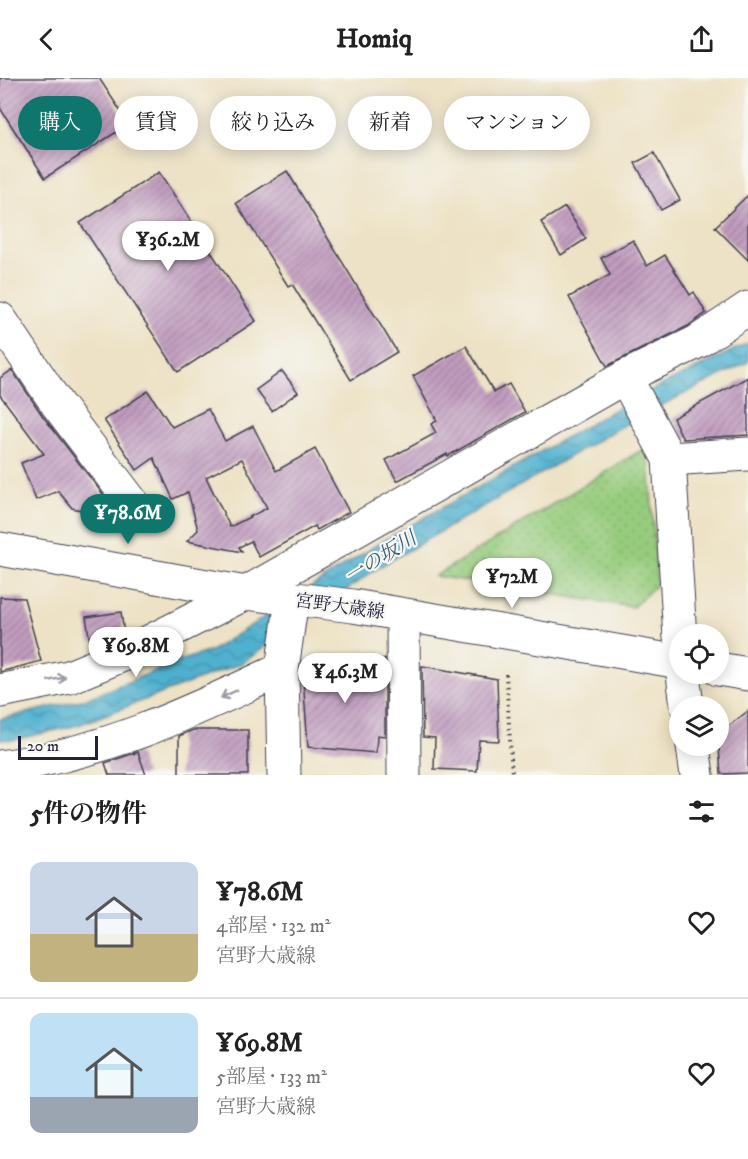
<!DOCTYPE html>
<html lang="ja">
<meta charset="utf-8">
<style>
body{margin:0;font-family:"IM FELL DW Pica","Noto Serif JP",serif;background:#f6f6f6;color:#222;height:100vh;display:flex;flex-direction:column;font-size:22px;white-space:nowrap}
*{box-sizing:border-box;margin:0}
p{font-size:20px;color:#767676}
.icon{flex:none;width:33px;height:33px;fill:none;stroke:currentColor;stroke-width:2;stroke-linecap:round;stroke-linejoin:round}
.map{position:relative;height:697px;overflow:hidden}
.sheet{display:flex;flex-direction:column;background:#fff;flex:1}
.sheet>*{flex:none}
.hud{position:absolute;left:18px;top:18px;width:712px;height:54px;display:flex;gap:12px}
.controls{position:absolute;left:669px;top:546px;display:grid;gap:12px}
.controls a{display:grid;place-items:center;width:60px;height:60px;border-radius:50%;background:#fff;box-shadow:0 3px 15px #0003;font-size:30px}
.scale{position:absolute;left:18px;bottom:15px;width:80px;box-sizing:border-box;padding-left:6px;border:3px solid #22223b;border-top:0;font-size:16px;line-height:21px;white-space:nowrap;color:#22223b;-webkit-text-stroke:4px #f6f6f2;paint-order:stroke}
.price{position:absolute;translate:-50% -51px;padding:0 14px;border-radius:21px;background:#fff;color:#222;font-size:20px;line-height:39px;filter:drop-shadow(0 2px 3px #0008)}
.price::after{content:'';position:absolute;left:50%;top:36px;width:18px;height:14px;margin-left:-9px;background:inherit;clip-path:polygon(0 0,100% 0,50% 100%)}
.price.selected{background:#0f766e;color:#fff}
ul{padding:0;list-style:none}
li{display:flex;align-items:center;gap:18px;height:150px;padding:0 30px}
li+li{border-top:2px solid #e0e0e0}
li span{display:grid;place-items:center;flex:none;width:168px;height:120px;border-radius:12px;color:#555}
li>.icon{margin-inline-start:auto}
span .icon{width:72px;height:72px;fill:#fffc;stroke-width:1}
li b{font-size:26px}
h2{display:flex;justify-content:space-between;align-items:center;height:72px;padding:0 30px;font-size:26px}
.tag{padding:0 21px;border-radius:27px;background:#fff;box-shadow:0 3px 15px #0003;font-size:21px;line-height:54px}
.tag.selected{background:#0f766e;color:#fff}
header{display:flex;justify-content:space-between;align-items:center;height:78px;padding:0 30px;background:#fff;font-size:27px;font-weight:700}
.map>svg:first-child{display:block}
</style>
<header><svg class="icon" aria-label="back" viewBox="0 0 24 24"><path d="M15 5l-7 7 7 7"/></svg>Homiq<svg class="icon" aria-label="share" viewBox="0 0 24 24"><path d="M12 15V3M7 8l5-5 5 5M5 13v7h14v-7"/></svg></header>
<div class="map">
<svg width="748" height="697" viewBox="0 0 748 697">
<defs>
<pattern id="park-dots" width="8" height="8" patternUnits="userSpaceOnUse" patternTransform="scale(1.5)"><rect width="8" height="8" fill="#97cc7d"/><path d="M2 2h.1M6 6h.1" fill="none" stroke="#82af6d" stroke-width="1.8" stroke-linecap="round"/></pattern>
<pattern id="water-waves" width="16" height="10" patternUnits="userSpaceOnUse" patternTransform="scale(1.5)"><rect width="16" height="10" fill="#50b1cf"/><path d="M0 5q4-4 8 0t8 0" fill="none" stroke="#4290a9"/></pattern>
<pattern id="building-hatch" width="6" height="6" patternUnits="userSpaceOnUse" patternTransform="scale(1.5)"><rect width="6" height="6" fill="#c19cbf"/><path d="M-1 1l2-2M0 6l6-6M5 7l2-2" fill="none" stroke="#9c7f9c"/></pattern>
</defs>
<rect width="100%" height="100%" fill="#f6f6f2"/>
<filter id="ink" filterUnits="userSpaceOnUse"><feTurbulence type="fractalNoise" baseFrequency=".0167" numOctaves="2"/><feDisplacementMap in="SourceGraphic" scale="12" xChannelSelector="R" yChannelSelector="G"/><feConvolveMatrix kernelMatrix="1 2 1 2 8 2 1 2 1" color-interpolation-filters="sRGB"/></filter>
<filter id="wash" filterUnits="userSpaceOnUse"><feTurbulence type="fractalNoise" baseFrequency=".008" numOctaves="4" result="noise"/><feDisplacementMap in="SourceGraphic" scale="24" xChannelSelector="R" yChannelSelector="G"/><feGaussianBlur stdDeviation="1.35" result="paint"/><feColorMatrix in="noise" values="0 0 0 0 0 0 0 0 0 0 0 0 0 0 0 0 0 1.4 0 .05"/><feComposite in="paint" operator="in"/></filter>
<g filter="url(#wash)">
<rect width="100%" height="100%" fill="#ede2c5"/>
<!-- park -->
<polygon fill="url(#park-dots)" stroke="#5c775c" stroke-width="1.5" points="648,368 657,506 633,529 435,498"/>
<!-- water -->
<polygon fill="url(#water-waves)" stroke="#396a85" stroke-width="1.5" points="748,265 748,284 636,340 378,490 242,585 78,647 14,662 0,661 0,641 86,621 182,582 211,573 378,466 628,324"/>
<g id="blocks">
<!-- building -->
<g fill="url(#building-hatch)" fill-rule="evenodd">
<polygon points="0,0 99,0 129,46 45,100 0,30"/>
<polygon points="654,75 680,122 661,132 635,85"/>
<polygon points="287,93 397,274 351,302 292,206 288,208 236,125"/>
<polygon points="159,94 256,243 178,294 80,145"/>
<polygon points="748,117 748,182 715,149"/>
<polygon points="565,129 586,161 561,177 541,144"/>
<polygon points="633,162 647,188 665,177 690,217 694,214 706,235 688,248 607,288 569,219 610,197 601,180"/>
<polygon points="466,268 494,314 509,306 525,334 448,378 447,376 397,403 386,382 436,355 431,346 437,343 413,298"/>
<polygon points="12,292 42,337 122,441 72,430 58,413 36,422 21,385 44,376 0,317 0,300"/>
<polygon points="282,293 298,314 272,333 256,312"/>
<polygon points="748,299 748,357 683,361 673,340"/>
<path d="M148,313L172,349L208,331L225,363L253,348L276,393L315,371L349,434L317,452L315,448L259,479L251,463L239,469L242,474L187,463L198,452L188,414L173,421L154,380L137,392L104,342ZM242,381L267,430L230,449L206,399Z"/>
<polygon points="0,519 24,520 41,583 0,594"/>
<polygon points="121,534 124,555 113,561 90,564 86,539"/>
<polygon points="385,581 385,658 377,657 376,675 308,669 302,584"/>
<polygon points="422,588 497,601 499,663 479,662 477,693 434,691 435,660 423,659"/>
<polygon points="748,633 748,695 721,696 718,656"/>
<polygon points="193,652 248,652 248,697 179,697 179,658"/>
<polygon points="138,674 146,697 109,697 105,685"/>
</g>
</g>
</g>
<g filter="url(#ink)">
<use href="#blocks" fill-opacity="0" stroke="#403f50" stroke-width="1.5"/>
<g fill="none" stroke-linecap="round" stroke-linejoin="round">
<!-- minor casing -->
<g stroke="#403f50" stroke-width="35">
<g id="minor">
<polyline points="0,241 57,326 134,427"/>
<polyline points="625,299 669,381 680,560"/>
<polyline points="669,381 748,376"/>
<polyline points="403,538 404,697"/>
<polyline points="683,596 687,628"/>
<polyline points="0,613 69,599 125,576 246,515 625,299 697,264 748,230"/>
<polyline points="693,668 697,697"/>
<path d="M0,689C101,677 191,634 282,591"/>
<polyline points="284,697 282,591 292,521"/>
</g>
</g>
<!-- major casing -->
<g stroke="#403f50" stroke-width="35">
<g id="major">
<polyline points="0,471 246,515 353,528 680,584"/>
<polyline points="718,591 748,596"/>
</g>
</g>
<!-- path -->
<polyline stroke="#403f50" stroke-width="4" stroke-dasharray="1.5 4.5" stroke-linecap="butt" points="506,596 512,697"/>
<!-- minor -->
<use href="#minor" stroke="#fff" stroke-width="33"/>
<!-- major -->
<use href="#major" stroke="#fff" stroke-width="33"/>
</g>
<!-- one-way arrows -->
<defs><path id="oneway-shaft" d="M-6 0H5M1.5-3L5.5 0L1.5 3" fill="none" stroke-width="1.6" stroke-linecap="round" stroke-linejoin="round" transform="scale(1.5)"/></defs>
<g stroke="#9c9ca7">
<use href="#oneway-shaft" transform="translate(57 601) rotate(-11)"/>
<use href="#oneway-shaft" transform="translate(229 616) rotate(155)"/>
</g>
</g>
<g text-anchor="middle" stroke-width="4.5" stroke-linejoin="round" paint-order="stroke">
<!-- street labels -->
<g font-size="18" fill="#22223b" stroke="#f6f6f2">
<text transform="translate(340 528) rotate(8)" y="6">宮野大歳線</text>
</g>
<!-- water labels -->
<g font-size="20" font-style="italic" fill="#345b76" stroke="#f6f6f2">
<text transform="translate(380 479) rotate(-32)" y="7">一の坂川</text>
</g>
</g>
</svg>
<div class="controls">
<a><svg class="icon" aria-label="locate" viewBox="0 0 24 24"><circle cx="12" cy="12" r="6"/><path d="M12 2v4M12 18v4M2 12h4M18 12h4"/></svg></a>
<a><svg class="icon" aria-label="layers" viewBox="0 0 24 24"><path d="M12 4l9 5-9 5-9-5zM3 14l9 5 9-5"/></svg></a>
</div>
<div class="scale">20 m</div>
<b class="price" style="left:168px;top:194px">¥36.2M</b>
<b class="price selected" style="left:128px;top:467px">¥78.6M</b>
<b class="price" style="left:512px;top:531px">¥72M</b>
<b class="price" style="left:136px;top:600px">¥69.8M</b>
<b class="price" style="left:345px;top:626px">¥46.3M</b>
<div class="hud">
<a class="tag selected">購入</a>
<a class="tag">賃貸</a>
<a class="tag">絞り込み</a>
<a class="tag">新着</a>
<a class="tag">マンション</a>
</div>
</div>
<section class="sheet">
<h2>5件の物件<svg class="icon" aria-label="filters" viewBox="0 0 24 24"><path d="M4 7h16M4 17h16"/><circle cx="9" cy="7" r="2"/><circle cx="15" cy="17" r="2"/></svg></h2>
<ul>
<li><span style="background:linear-gradient(#c9d6e8 60%,#c2b280 0)"><svg class="icon" aria-label="home" viewBox="0 0 24 24"><path d="M3 11l9-7 9 7M6 9v11h12V9"/></svg></span><div><b>¥78.6M</b><p>4部屋 · 132 m²</p><p>宮野大歳線</p></div><svg class="icon" aria-label="heart" viewBox="0 0 24 24"><path d="M12 20l-8-8c-3-5 5-10 8-4 3-6 11-1 8 4z"/></svg></li>
<li><span style="background:linear-gradient(#bfe0f5 70%,#9aa5b1 0)"><svg class="icon" aria-label="home" viewBox="0 0 24 24"><path d="M3 11l9-7 9 7M6 9v11h12V9"/></svg></span><div><b>¥69.8M</b><p>5部屋 · 133 m²</p><p>宮野大歳線</p></div><svg class="icon" aria-label="heart" viewBox="0 0 24 24"><path d="M12 20l-8-8c-3-5 5-10 8-4 3-6 11-1 8 4z"/></svg></li>
</ul>
</section>
